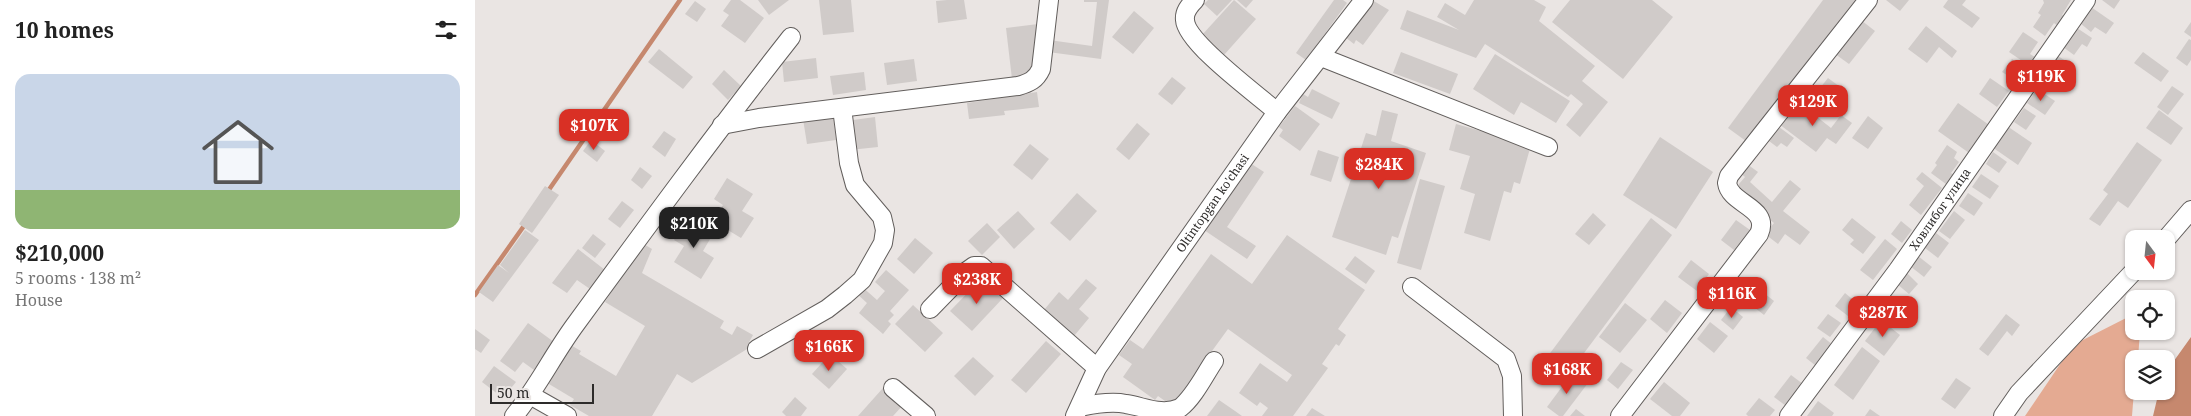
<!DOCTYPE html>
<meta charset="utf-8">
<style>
body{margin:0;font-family:"Noto Serif",serif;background:#f2f2f2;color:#222;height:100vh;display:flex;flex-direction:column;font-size:19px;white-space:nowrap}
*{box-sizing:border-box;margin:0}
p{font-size:16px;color:#767676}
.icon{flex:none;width:28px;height:28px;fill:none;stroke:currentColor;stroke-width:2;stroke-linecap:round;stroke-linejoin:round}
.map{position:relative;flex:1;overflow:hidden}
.panel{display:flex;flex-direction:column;background:#fff;width:475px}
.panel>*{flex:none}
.needle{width:32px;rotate:165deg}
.controls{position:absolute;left:1650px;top:230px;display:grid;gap:10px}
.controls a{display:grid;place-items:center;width:50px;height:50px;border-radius:10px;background:#fff;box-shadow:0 1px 4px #0004;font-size:25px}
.scale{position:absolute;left:15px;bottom:12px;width:104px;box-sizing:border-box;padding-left:5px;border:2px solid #2d2b2a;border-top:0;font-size:14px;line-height:18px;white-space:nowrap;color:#2d2b2a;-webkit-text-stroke:4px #eae5e3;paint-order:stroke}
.price{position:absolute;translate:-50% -42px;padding:0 11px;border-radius:10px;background:#d93025;color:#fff;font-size:16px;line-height:32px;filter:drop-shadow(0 1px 2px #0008)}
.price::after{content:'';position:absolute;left:50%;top:30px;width:15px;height:11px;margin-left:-8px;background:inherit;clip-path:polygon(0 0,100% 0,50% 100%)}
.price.selected{background:#222;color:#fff}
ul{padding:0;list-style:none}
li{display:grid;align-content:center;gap:10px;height:265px;padding:0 15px}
li span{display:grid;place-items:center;height:155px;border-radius:15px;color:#555}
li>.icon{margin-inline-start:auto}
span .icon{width:90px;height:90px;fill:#fffc;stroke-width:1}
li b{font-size:21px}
h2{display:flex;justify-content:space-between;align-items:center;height:60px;padding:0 15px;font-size:21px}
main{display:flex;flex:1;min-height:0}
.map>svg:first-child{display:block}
</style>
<main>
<section class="panel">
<h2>10 homes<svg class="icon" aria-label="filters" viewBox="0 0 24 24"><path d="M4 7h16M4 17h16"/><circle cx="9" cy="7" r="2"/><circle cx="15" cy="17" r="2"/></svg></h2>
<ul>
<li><span style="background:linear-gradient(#c9d6e8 75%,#8fb573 0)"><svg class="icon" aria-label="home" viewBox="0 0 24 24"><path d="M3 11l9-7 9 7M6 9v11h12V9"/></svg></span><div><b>$210,000</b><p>5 rooms · 138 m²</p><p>House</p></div></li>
</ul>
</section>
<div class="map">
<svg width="1716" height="416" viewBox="0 0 1716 416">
<rect width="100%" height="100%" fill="#eae5e3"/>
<!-- green -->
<polygon fill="#e4aa92" points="1659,314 1659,331 1665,331 1663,359 1659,359 1659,391 1657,416 1550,416 1598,345"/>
<!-- water -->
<polygon fill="#c6886e" points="1716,337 1716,416 1678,416 1684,391 1691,391 1691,372"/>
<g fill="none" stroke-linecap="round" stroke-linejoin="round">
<!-- stream -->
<g stroke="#c6886e" stroke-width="4.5">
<polyline points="71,194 205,0"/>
<polyline points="0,295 51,223"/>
</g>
</g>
<!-- building -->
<g fill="#d0cbc9">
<polygon points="256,0 265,0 289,18 270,43 246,26 254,15 248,11"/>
<polygon points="283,0 314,0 294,15"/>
<polygon points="344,0 376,0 379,32 348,35"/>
<polygon points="472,0 489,0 492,19 463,23 461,1"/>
<polygon points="609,0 634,0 626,59 573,52 574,40 617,46 622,2 609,2"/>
<polygon points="733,0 757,0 742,16 729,4"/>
<polygon points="759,0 781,19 749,55 727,35"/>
<polygon points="762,0 778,0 771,8"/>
<polygon points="859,0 868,0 872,3 831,60 821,53"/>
<polygon points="897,0 914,10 888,45 881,40 879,44 870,37"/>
<polygon points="999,0 1059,0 1071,7 1064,21 1120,66 1107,81 1133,102 1105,137 1091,125 1108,104 1096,94 1093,97 1010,44 1001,58 925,29 932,10 984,30 962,17 970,3 990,15"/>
<polygon points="1095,0 1177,0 1198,17 1148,79 1077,22"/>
<polygon points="1348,0 1382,0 1275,144 1253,128"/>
<polygon points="1411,0 1434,0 1425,11"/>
<polygon points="1473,0 1491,0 1487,5 1505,18 1497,28 1468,7"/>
<polygon points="1568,0 1596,0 1587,15 1590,17 1584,27 1579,23 1570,36 1558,27 1566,15 1563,13 1569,3"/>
<polygon points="1627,0 1645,0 1639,9"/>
<polygon points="220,1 231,9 222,22 210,14"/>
<polygon points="1616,7 1639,23 1631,34 1620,27 1616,32 1605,23"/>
<polygon points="659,11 679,28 658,54 637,37"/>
<polygon points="1382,17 1400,31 1374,64 1356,51"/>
<polygon points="1716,22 1716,37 1709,32"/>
<polygon points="563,24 564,34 556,76 537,79 531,28"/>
<polygon points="1451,26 1482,51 1477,58 1464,47 1452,63 1433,49"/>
<polygon points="1602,28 1617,38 1612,47 1607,44 1599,55 1588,47"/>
<polygon points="1548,32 1563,42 1555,54 1565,60 1559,69 1534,52"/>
<polygon points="1714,39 1716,40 1716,60 1712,66 1701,58"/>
<polygon points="184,49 218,77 208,89 173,62"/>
<polygon points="926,52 983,74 975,94 918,73"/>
<polygon points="1668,52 1694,71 1686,82 1659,63"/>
<polygon points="1020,54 1095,101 1081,123 1046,102 1039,115 998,89"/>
<polygon points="1583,56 1594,63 1580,88 1567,79"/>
<polygon points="341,58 343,78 309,82 307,62"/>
<polygon points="439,59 442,81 412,85 409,63"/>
<polygon points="1537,59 1549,67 1540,80 1527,72"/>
<polygon points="249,70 266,86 253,100 237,84"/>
<polygon points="389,72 391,90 358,95 355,76"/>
<polygon points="697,77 711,88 697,105 683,94"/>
<polygon points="1353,78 1368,89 1356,105 1341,93"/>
<polygon points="1515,78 1534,91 1522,107 1504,94"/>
<polygon points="1697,86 1709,94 1693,115 1682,107"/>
<polygon points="837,89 865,103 857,119 824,103 828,94 833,97"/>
<polygon points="1562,89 1580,101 1570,115 1552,103"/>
<polygon points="562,92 564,107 529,111 530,115 494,119 492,103"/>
<polygon points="1322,101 1356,128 1366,115 1377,123 1361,144 1352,138 1341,152 1304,124"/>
<polygon points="1483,103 1517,127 1497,155 1463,131"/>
<polygon points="820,106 845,124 825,151 804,136 808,130 804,127"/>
<polygon points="1549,108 1561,116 1551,130 1539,122"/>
<polygon points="907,110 923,114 916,141 951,153 923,238 917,236 911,255 857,237 891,133 901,136"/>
<polygon points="1684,110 1708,128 1696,145 1671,128"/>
<polygon points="358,115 361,140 332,144 328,119"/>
<polygon points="1393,116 1408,128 1393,149 1377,138"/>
<polygon points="400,117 403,147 375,150 371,121"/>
<polygon points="662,123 675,134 654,160 641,149"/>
<polygon points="981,124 1056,145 1045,184 1039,182 1036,193 1029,191 1015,241 989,233 1000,194 985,189 995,156 974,150"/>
<polygon points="1532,126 1557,143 1543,165 1517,147"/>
<polygon points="1304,127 1319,138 1312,147 1306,143 1302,147 1294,141"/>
<polygon points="189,131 201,139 190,157 177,147"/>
<polygon points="1185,137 1238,172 1201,229 1148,195"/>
<polygon points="116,140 130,151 122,162 108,151"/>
<polygon points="1662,142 1687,160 1653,208 1643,201 1625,226 1614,219 1633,194 1628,190"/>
<polygon points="555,144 574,159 557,180 538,165"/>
<polygon points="1472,145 1482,152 1479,158 1484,162 1476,173 1482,177 1475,187 1456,173 1462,165 1460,163"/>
<polygon points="843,150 864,157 856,182 835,175"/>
<polygon points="1518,152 1532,162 1524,173 1511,164"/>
<polygon points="775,163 789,172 752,227 781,246 772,259 729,230"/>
<polygon points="1272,164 1283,172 1275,182 1297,202 1315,180 1326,189 1308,211 1335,232 1325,245 1310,234 1303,244 1290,234 1299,223 1258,191 1270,177 1265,173"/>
<polygon points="165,167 177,176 167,189 156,180"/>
<polygon points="1447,172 1467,188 1446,215 1434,205 1449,186 1441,179"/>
<polygon points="1506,174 1524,186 1515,199 1497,187"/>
<polygon points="252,178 278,194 267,211 279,218 266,238 238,221 248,205 239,199"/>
<polygon points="945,179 970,186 946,270 922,263"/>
<polygon points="70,186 84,195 57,233 44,224"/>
<polygon points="602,193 622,211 595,241 575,223"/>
<polygon points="1493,193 1508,203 1499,216 1484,206"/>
<polygon points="147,201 159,210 145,228 133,219"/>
<polygon points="543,211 560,229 539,249 522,230"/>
<polygon points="1479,211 1490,220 1475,239 1464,231"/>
<polygon points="1118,213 1131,225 1114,245 1100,234"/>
<polygon points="212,218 238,234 228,251 239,258 226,279 199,262 209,246 199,240"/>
<polygon points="1176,218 1197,235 1089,380 1067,364"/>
<polygon points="1377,218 1401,237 1388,254 1375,244 1379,240 1367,230"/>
<polygon points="1261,220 1275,230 1259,250 1246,240"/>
<polygon points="1426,221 1437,230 1427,243 1416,234"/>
<polygon points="512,223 525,237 507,255 493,241"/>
<polygon points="50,230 64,240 18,302 4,292 23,265 34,273 25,265"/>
<polygon points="1461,233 1474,243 1463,258 1450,248"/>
<polygon points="118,234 131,244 120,258 107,248"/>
<polygon points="812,235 890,290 863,329 871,335 864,346 861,344 847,364 853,368 818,416 787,416 793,408 785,402 782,406 764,393 785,363 812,382 817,375 753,329 697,406 683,396 680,400 648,377 657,364 644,355 655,340 668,349 736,254 777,284"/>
<polygon points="440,238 458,253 439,274 422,259"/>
<polygon points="1410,239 1422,249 1398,280 1385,270"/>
<polygon points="167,243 177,249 167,273 249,321 245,328 257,335 262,326 278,335 273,344 277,346 217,383 202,374 177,416 114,416 95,405 99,399 69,381 92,343 106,351 104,354 141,376 170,326 130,302"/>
<polygon points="103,249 130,270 115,289 102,280 92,293 77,283"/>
<polygon points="880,256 900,271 891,284 870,269"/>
<polygon points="1443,256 1457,267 1449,277 1435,266"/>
<polygon points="1216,260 1234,274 1222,291 1203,277"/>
<polygon points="411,270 434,290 415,311 419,315 413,321 416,324 408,334 384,313 392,303 379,291 385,285 402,300 410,291 400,282"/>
<polygon points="1432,273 1443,284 1434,294 1422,284"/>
<polygon points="507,278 528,298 497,331 475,311"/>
<polygon points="611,279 622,288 604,309 614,318 599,336 569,310 584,292 593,300"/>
<polygon points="1275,282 1299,301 1289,315 1264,295"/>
<polygon points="1370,293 1383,304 1373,316 1360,306"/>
<polygon points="1190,300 1207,313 1192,333 1175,319"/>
<polygon points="1425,302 1433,308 1425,319 1417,312"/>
<polygon points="1150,303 1172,320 1145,353 1124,337"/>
<polygon points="438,305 468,333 450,352 420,324"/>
<polygon points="1256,307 1268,317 1258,330 1246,320"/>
<polygon points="1353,314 1366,323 1355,337 1342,328"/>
<polygon points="1531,314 1545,325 1537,336 1532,331 1513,356 1504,349"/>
<polygon points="1406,320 1425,335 1409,356 1390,341"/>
<polygon points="1235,322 1253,336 1239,353 1222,339"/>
<polygon points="53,323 79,342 59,370 48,362 40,372 25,361"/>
<polygon points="0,329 15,340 6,353 0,349"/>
<polygon points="1348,337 1358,345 1341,366 1331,358"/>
<polygon points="571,341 586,354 551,393 536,380"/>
<polygon points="1387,347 1405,361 1378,400 1359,385"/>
<polygon points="355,354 372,369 354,389 337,374"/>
<polygon points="498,357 519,376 500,396 479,376"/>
<polygon points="1146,362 1158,370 1143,389 1132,380"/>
<polygon points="19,366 41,382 28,398 7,382"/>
<polygon points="1098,372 1113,383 1088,416 1084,416 1072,407"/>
<polygon points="1316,375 1328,384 1311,406 1299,397"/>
<polygon points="1481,378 1496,388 1480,409 1466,399"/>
<polygon points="1189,382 1215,403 1205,416 1197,416 1175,399"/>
<polygon points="408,388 428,405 418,416 383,416"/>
<polygon points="320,397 332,408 326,416 311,416 307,412"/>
<polygon points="1284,398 1300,410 1295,416 1273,416 1271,414"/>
<polygon points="744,400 760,411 767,416 732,416"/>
<polygon points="1343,401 1359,413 1357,416 1332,416"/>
<polygon points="837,408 850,416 831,416"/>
<polygon points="1101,409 1110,416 1095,416"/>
<polygon points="1395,409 1405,416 1390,416"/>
</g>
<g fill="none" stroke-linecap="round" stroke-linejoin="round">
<!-- minor casing -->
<g stroke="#625e5c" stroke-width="20">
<g id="minor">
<path d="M720,0C714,6 709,12 710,20C711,43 783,95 802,112"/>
<polyline points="846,57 1073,147"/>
<path d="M247,125L284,118L543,86C554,83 561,80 566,69L574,0"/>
<polyline points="1691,239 1716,210"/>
<polyline points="937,287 1031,359 1037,376 1038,416"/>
<polyline points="455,309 492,271 499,266 506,266 622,368"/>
<polyline points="282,349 352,309 370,295 387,280 408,243 410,230 407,217 380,185 374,163 367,108"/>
<polyline points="418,388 451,416"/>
<polyline points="55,395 92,416"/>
<path d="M605,407C619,404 636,401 651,404C670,407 687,416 705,408C719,397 729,376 739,361"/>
<path d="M39,416C62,388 78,355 100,325C171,228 242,131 316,37"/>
<path id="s1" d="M600,416L622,368L802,112L889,0"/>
<path d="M1145,416L1284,234C1296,207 1255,205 1252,183L1254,176L1393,0"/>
<path id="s2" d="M1314,416L1423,270L1611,0"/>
<polyline points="1528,416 1544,393 1659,271"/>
</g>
</g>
<!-- minor -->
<use href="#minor" stroke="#fff" stroke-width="18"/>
</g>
<g text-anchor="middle" stroke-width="4.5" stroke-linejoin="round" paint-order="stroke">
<!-- street labels -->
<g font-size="12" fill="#2d2b2a" stroke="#eae5e3">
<text dy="4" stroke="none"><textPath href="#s1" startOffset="254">Oltintopgan ko'chasi</textPath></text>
<text dy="4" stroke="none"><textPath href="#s2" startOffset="256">Ховлибог улица</textPath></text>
</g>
</g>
</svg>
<div class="controls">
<a><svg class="needle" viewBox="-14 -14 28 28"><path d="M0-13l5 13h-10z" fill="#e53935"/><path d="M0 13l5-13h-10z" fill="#767676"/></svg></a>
<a><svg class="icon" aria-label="locate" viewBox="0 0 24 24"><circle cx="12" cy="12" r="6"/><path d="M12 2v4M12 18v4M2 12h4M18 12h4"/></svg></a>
<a><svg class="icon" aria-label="layers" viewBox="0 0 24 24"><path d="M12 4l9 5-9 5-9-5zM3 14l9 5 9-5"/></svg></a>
</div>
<div class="scale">50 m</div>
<b class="price" style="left:1566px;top:102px">$119K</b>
<b class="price" style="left:1338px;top:127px">$129K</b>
<b class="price" style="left:119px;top:151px">$107K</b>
<b class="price" style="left:904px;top:190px">$284K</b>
<b class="price selected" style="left:219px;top:249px">$210K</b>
<b class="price" style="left:502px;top:305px">$238K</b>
<b class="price" style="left:1257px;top:319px">$116K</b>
<b class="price" style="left:1408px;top:338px">$287K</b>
<b class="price" style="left:354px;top:372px">$166K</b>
<b class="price" style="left:1092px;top:395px">$168K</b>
</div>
</main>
